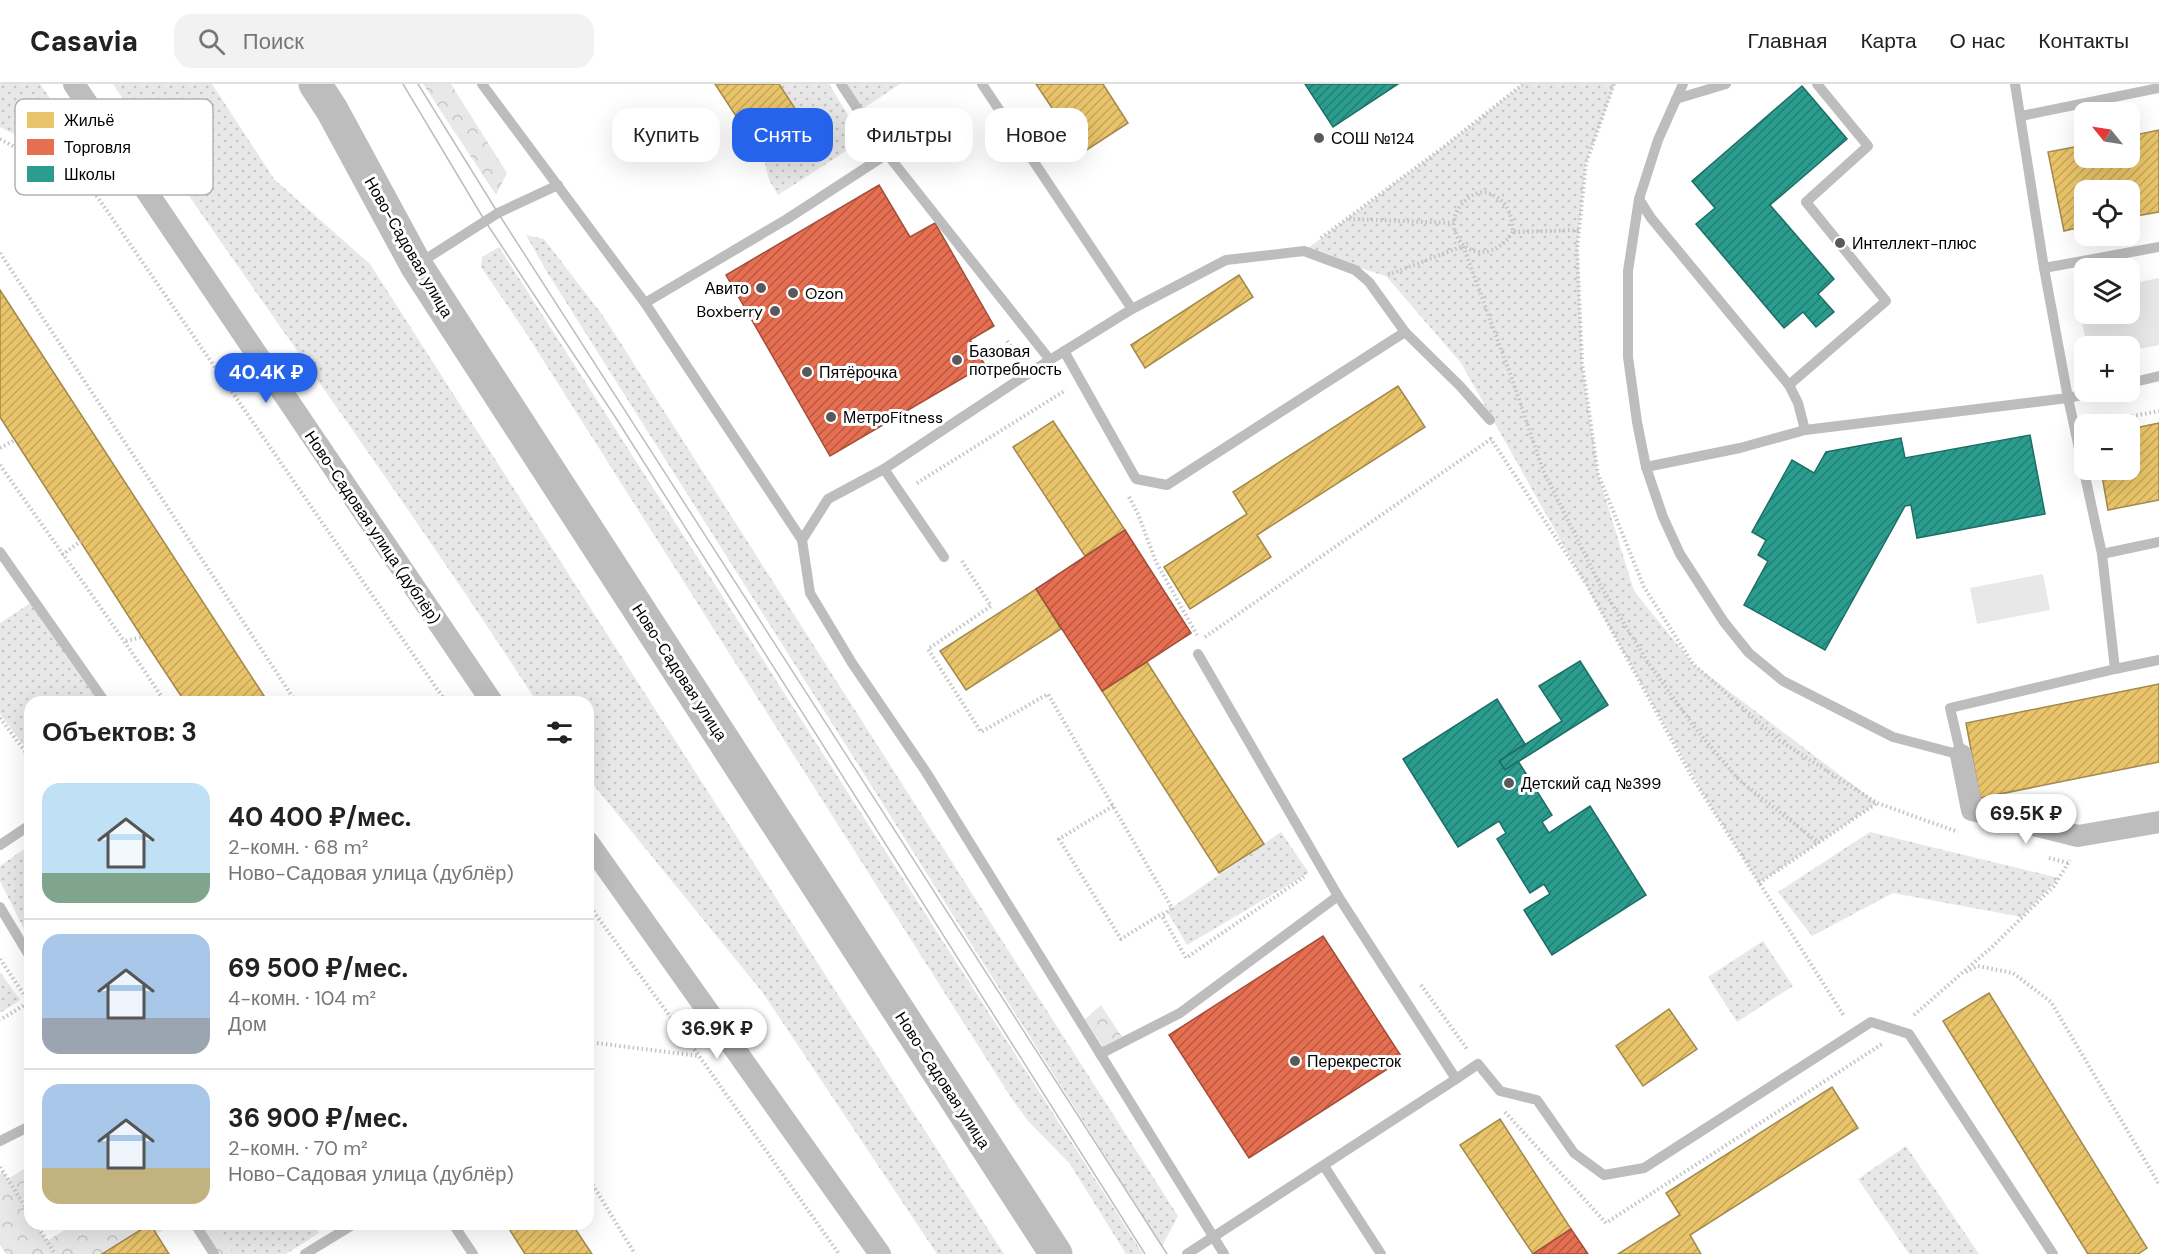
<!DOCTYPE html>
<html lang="ru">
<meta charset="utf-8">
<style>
body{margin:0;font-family:"DM Sans",sans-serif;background:#f2f2f2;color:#222;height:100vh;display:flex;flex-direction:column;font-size:22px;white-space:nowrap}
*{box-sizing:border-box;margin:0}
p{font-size:20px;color:#767676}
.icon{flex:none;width:33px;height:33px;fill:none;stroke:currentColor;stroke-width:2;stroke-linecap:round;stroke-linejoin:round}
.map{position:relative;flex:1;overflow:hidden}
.sheet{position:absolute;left:24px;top:612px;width:570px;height:534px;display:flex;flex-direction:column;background:#fff;border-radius:18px;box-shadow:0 6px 24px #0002}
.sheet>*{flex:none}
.hud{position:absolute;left:612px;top:24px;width:570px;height:54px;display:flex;gap:12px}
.needle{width:39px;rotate:300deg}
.fabs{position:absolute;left:2074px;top:18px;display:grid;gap:12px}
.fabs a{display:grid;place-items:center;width:66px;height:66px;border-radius:12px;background:#fff;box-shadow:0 6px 24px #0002;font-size:30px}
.price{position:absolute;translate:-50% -51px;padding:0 14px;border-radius:21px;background:#fff;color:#222;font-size:20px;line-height:39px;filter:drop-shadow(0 2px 3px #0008)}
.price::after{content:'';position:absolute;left:50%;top:36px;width:18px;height:14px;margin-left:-9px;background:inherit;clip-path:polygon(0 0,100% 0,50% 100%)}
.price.current{background:#2563eb;color:#fff}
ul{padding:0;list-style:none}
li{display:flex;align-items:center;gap:18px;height:150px;padding:0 18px}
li+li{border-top:2px solid #e0e0e0}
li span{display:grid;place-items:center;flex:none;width:168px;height:120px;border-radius:18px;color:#555}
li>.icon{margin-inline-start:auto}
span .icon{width:72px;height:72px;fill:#fffc;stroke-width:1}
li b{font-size:26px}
h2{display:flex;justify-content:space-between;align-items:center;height:72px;padding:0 18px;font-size:26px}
.tag{padding:0 21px;border-radius:18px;background:#fff;box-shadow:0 6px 24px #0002;font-size:21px;line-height:54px}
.tag.current{background:#2563eb;color:#fff}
header{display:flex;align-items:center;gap:36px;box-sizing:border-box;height:84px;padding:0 30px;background:#fff;border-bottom:2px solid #e0e0e0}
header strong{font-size:28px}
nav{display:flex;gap:33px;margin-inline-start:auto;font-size:21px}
.search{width:420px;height:54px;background:#f2f2f2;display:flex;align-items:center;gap:15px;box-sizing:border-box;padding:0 21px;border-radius:18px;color:#767676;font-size:22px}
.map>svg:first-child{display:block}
</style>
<header>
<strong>Casavia</strong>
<div class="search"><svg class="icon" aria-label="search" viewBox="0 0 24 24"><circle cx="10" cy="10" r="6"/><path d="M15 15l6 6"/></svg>Поиск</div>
<nav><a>Главная</a><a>Карта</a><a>О нас</a><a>Контакты</a></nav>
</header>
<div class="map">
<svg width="2159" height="1170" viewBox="0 0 2159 1170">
<defs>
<pattern id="grass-dots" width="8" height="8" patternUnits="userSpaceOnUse" patternTransform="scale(1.5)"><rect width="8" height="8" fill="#e8e8e8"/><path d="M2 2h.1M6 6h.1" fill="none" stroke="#c5c5c5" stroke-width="1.8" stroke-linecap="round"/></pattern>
<pattern id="forest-crowns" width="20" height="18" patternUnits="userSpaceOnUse" patternTransform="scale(1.5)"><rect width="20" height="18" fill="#e8e8e8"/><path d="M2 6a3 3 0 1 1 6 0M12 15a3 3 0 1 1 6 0" fill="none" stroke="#c5c5c5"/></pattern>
<pattern id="homes-hatch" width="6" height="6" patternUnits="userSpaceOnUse" patternTransform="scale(1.5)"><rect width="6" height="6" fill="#e9c46a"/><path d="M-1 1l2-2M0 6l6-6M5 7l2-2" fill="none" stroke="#c6a75a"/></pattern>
<pattern id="shops-hatch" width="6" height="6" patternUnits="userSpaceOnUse" patternTransform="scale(1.5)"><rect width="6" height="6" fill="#e76f51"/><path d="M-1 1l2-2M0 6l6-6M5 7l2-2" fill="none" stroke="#b95941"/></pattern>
<pattern id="schools-hatch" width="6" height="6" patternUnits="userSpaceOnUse" patternTransform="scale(1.5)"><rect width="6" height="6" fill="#2a9d8f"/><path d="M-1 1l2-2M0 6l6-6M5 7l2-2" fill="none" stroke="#227e72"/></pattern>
</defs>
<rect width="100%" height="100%" fill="#fff"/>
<!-- grass -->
<g fill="url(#grass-dots)">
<polygon points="0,0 40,0 101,87 90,88 0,43"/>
<path d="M113,0H212L274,95L370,180L1004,1170H937L763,909L588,694V618H537C401,408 252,208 113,0Z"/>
<polygon points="779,0 829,0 863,56 778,111 769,96 764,75 809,46"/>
<polygon points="841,0 900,0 858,28"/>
<polygon points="1523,0 1615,0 1586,79 1578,155 1582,279 1598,390 1634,507 1693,580 1877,719 1759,799 1705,713 1461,279 1386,192 1304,167 1445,62"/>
<polygon points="526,151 544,155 604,233 1178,1132 1162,1162 547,188"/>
<polygon points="499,163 1143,1170 1126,1170 1070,1080 1028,1037 1012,1015 524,246 481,183 482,173"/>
<polygon points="35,516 105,618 30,618 30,669 0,630 0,539"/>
<polygon points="1281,748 1309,789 1187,861 1167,827"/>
<polygon points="1870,748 2059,794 2022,833 1893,809 1812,852 1778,808"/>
<polygon points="30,761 30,857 0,797 0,782"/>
<polygon points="1763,857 1793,902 1737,938 1708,893"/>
<polygon points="0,888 20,916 0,929"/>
<polygon points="1906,1062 1979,1170 1909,1170 1858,1095"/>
<polygon points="215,1140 313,1140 319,1149 286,1170 233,1170"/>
</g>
<!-- forest -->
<g fill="url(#forest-crowns)">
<polygon points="423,0 451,0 507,89 496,111"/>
<polygon points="1101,921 1122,953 1103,964 1085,935"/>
<polygon points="30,1081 30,1107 22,1117 30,1130 30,1140 36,1140 47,1157 74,1140 173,1140 156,1150 150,1140 102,1170 6,1170 0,1161 0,1090 3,1088 8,1095"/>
<polygon points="195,1140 215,1140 233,1170 214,1170"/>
</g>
<!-- garden -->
<g fill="#e8e8e8">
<polygon points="2159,194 2159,261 2130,267 2130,262 2087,262 2076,211 2085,210 2085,230 2130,230 2130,200"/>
<polygon points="2043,490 2050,526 1977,540 1970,504"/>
</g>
<!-- homes -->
<g fill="url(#homes-hatch)" stroke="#a3894a" stroke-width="1.5">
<polygon points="715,0 779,0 809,46 764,75"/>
<polygon points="1036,0 1103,0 1128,39 1082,69"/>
<polygon points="2159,46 2159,128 2130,133 2130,106 2085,106 2085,142 2064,147 2048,68 2085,61 2085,74 2130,74 2130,52"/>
<polygon points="1239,191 1253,213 1145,284 1131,261"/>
<polygon points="0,206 268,618 185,618 142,553 0,333"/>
<polygon points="1398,302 1425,343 1257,451 1271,473 1190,525 1164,483 1247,430 1233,408"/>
<polygon points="1053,337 1125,446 1085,472 1013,363"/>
<polygon points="2159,339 2159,416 2108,426 2101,386 2130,386 2130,345"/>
<polygon points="1036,505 1061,545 966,606 940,567"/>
<polygon points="1147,578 1264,760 1219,789 1102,607"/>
<polygon points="2159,600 2159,678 1980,714 1966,639"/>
<polygon points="1989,909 2147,1164 2138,1170 2088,1170 1943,937"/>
<polygon points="1669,925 1697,965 1643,1002 1616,962"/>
<polygon points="1832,1003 1858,1044 1690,1151 1701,1170 1618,1170 1680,1131 1666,1109"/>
<polygon points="1500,1035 1571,1145 1533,1170 1460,1061"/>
<polygon points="150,1140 169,1170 102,1170"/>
<polygon points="506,1140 572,1140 592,1170 525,1170"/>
</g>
<!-- shops -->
<g fill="url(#shops-hatch)" stroke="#a24e39" stroke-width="1.5">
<polygon points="879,101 910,153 935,139 994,242 970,256 985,281 830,372 726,191"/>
<polygon points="1125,446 1191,549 1102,607 1036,505"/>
<polygon points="1323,852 1403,975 1249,1074 1169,951"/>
<polygon points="1571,1145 1588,1170 1533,1170"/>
</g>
<!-- schools -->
<g fill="url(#schools-hatch)" stroke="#1d6e64" stroke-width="1.5">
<polygon points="1305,0 1398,0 1333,43"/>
<polygon points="1802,2 1847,55 1770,121 1834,195 1818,210 1834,228 1816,243 1803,228 1784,244 1696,140 1715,124 1692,97"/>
<polygon points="2030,351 2045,430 1917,454 1911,421 1905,422 1825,566 1744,521 1768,477 1758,471 1766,456 1752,448 1792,376 1814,389 1826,368 1901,354 1905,374"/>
<polygon points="1580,577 1608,621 1505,686 1499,677 1562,637 1539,602"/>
<polygon points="1497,615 1525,660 1499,677 1505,686 1518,677 1552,731 1542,738 1549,749 1590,722 1646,811 1552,871 1524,826 1550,810 1544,800 1530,809 1497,755 1506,749 1499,737 1458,763 1403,675"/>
</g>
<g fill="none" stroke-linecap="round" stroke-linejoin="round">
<!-- path -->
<g stroke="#c2c2c2" stroke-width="4" stroke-dasharray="1.5 3" stroke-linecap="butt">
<polyline points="1614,0 1586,79 1577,166 1582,279 1598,390 1644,503 1693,580 1780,657 1877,719 1958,748"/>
<polyline points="0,55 92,105 446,618"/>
<polyline points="1349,135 1454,139"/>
<path d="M1513,148C1478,198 1428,142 1470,113C1478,107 1487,107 1495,112C1509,120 1512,133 1513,148L1579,146"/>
<polyline points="1321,154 1445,62 1523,0"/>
<polyline points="0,169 296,618"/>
<polyline points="1388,191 1463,162 1512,295 1543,386 1599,499 1649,580 1695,644 1739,696 1819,759"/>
<polyline points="1007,257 1018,273"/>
<polyline points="2092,340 2159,327"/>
<polyline points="0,364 15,356"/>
<path d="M0,381C55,460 112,537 165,618"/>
<polyline points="917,399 1066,306"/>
<polyline points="1129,413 1138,430 1156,478 1197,551"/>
<polyline points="62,471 81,457"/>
<polyline points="962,477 991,522 928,565 981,648 1048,610 1172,824 1162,832 1186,874 1304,793"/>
<polyline points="1205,553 1491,355 1587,501 1692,693 1844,932"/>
<polyline points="126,557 142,553"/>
<polyline points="0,634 30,674"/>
<polyline points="1113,722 1059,755 1121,855 1163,829"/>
<polyline points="2049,774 2068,779"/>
<polyline points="1759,799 1877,719"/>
<polyline points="588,820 699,972 839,1170"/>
<polyline points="0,875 29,918 0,936"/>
<polyline points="1966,888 1978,882 2013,889 2051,918 2159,1100"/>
<polyline points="1421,901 1467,965"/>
<polyline points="1914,931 1993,862 2054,802 2070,776"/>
<polyline points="588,958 699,972"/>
<polyline points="1505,1028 1606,1139 1882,960"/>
<polyline points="0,1083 30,1130"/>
<polyline points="588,1093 635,1170"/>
<polyline points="36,1140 55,1170"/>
</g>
<!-- service -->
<g stroke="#bdbdbd" stroke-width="10">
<polyline points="482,0 645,219 802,456 810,509 852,579 926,688 1224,1170"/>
<polyline points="841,0 887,70 1050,276"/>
<polyline points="982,0 1132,225"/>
<polyline points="1683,0 1658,56 1639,115 1628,187 1628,273 1637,338 1646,383 1663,433 1680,470 1724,538 1749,569 1783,597 1893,653 1961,671 1950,624 2115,585 2102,470 2068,314 2095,308"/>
<polyline points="1676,15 1726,0"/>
<polyline points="2021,32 2159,4"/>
<polyline points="1639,115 1651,134 1789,301 1798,319 1805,346"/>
<polyline points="418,180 498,129 558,101"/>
<polyline points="2044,184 2159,163"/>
<polyline points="645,219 787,135 887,70"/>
<polyline points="1064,267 1136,395 1167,401 1405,248"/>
<polyline points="2130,299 2159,292"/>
<polyline points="1789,301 1886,217 1806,118 1868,62 1817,0"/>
<polyline points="1646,383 1740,364 1805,346 2068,314 2044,184 2015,0"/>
<polyline points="884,385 944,473"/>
<polyline points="802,456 828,415 884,385 1029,289 1132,225 1226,176 1304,167 1355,186 1369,198 1405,248 1460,302 1490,336"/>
<polyline points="0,468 105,618"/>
<polyline points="2102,470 2159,458"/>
<polyline points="1198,570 1338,812 1456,995 1478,980 1500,1007 1537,1016 1574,1069 1604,1091 1644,1084 1871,938 1909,950 2053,1170"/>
<polyline points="2115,585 2159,576"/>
<polyline points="0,761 30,741"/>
<polyline points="0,823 30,873"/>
<polyline points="1100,970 1180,929 1338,812"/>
<polyline points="0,1057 30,1042"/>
<polyline points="1324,1082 1381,1170"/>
<polyline points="195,1140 214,1170"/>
<polyline points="453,1140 473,1170"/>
<polyline points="305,1170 354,1140"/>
<polyline points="1187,1170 1456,995"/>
</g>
<!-- minor -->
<g stroke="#bdbdbd" stroke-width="22">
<polyline points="74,0 492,618"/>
<polyline points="1961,671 1972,726 2078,752 2159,738"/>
<polyline points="588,758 880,1170"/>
</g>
<!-- primary -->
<polyline stroke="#bdbdbd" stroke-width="33" points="315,0 332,26 416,181 1056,1170"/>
<!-- tram -->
<g stroke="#bdbdbd" stroke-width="1.5">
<polyline points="403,0 485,137 614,331 1145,1170"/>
<polyline points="418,0 498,129 1167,1170"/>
</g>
</g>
<!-- markers -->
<g fill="#595959" stroke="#fff" stroke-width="2">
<circle cx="1319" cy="54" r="6"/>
<circle cx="1840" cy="159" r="6"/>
<circle cx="761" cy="204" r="6"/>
<circle cx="793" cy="209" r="6"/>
<circle cx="775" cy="227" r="6"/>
<circle cx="957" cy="276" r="6"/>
<circle cx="807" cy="288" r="6"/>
<circle cx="831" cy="333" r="6"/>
<circle cx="1509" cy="699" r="6"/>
<circle cx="1295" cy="977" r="6"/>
</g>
<g text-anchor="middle" stroke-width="6" stroke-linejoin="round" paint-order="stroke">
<!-- poi labels -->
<g font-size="16" fill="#000" stroke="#fff" text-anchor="start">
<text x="1331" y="60">СОШ №124</text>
<text x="1852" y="165">Интеллект-плюс</text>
<text x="749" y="210" text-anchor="end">Авито</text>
<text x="805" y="215">Ozon</text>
<text x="763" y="233" text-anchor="end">Boxberry</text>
<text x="969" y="273">Базовая<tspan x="969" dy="18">потребность</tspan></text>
<text x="819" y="294">Пятёрочка</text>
<text x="843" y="339">МетроFitness</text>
<text x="1521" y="705">Детский сад №399</text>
<text x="1307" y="983">Перекресток</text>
</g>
<!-- street labels -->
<g font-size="16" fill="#000" stroke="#fff">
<text transform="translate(409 163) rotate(60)" y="6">Ново-Садовая улица</text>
<text transform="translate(373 443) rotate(56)" y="6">Ново-Садовая улица (дублёр)</text>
<text transform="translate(680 588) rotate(57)" y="6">Ново-Садовая улица</text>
<text transform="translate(943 996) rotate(57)" y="6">Ново-Садовая улица</text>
</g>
</g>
<!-- legend -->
<rect x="15" y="15" width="198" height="96" rx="9" fill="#fff" stroke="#b2b2b2" stroke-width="1.5"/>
<rect x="27" y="28" width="27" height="16" fill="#e9c46a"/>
<rect x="27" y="55" width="27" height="16" fill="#e76f51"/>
<rect x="27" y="82" width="27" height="16" fill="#2a9d8f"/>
<g font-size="16" fill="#000">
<text x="64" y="42">Жильё</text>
<text x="64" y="69">Торговля</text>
<text x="64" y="96">Школы</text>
</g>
</svg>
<div class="fabs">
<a><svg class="needle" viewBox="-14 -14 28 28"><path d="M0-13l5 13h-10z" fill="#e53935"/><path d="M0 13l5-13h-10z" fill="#767676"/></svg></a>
<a><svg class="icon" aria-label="locate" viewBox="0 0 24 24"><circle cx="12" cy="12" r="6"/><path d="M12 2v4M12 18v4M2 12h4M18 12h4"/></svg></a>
<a><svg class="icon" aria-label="layers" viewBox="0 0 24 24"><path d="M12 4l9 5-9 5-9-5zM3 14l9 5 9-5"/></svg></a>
<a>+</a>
<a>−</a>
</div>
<b class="price current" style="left:266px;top:320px">40.4K ₽</b>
<b class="price" style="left:2026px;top:761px">69.5K ₽</b>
<b class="price" style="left:717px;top:976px">36.9K ₽</b>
<div class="hud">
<a class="tag">Купить</a>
<a class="tag current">Снять</a>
<a class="tag">Фильтры</a>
<a class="tag">Новое</a>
</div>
<section class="sheet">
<h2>Объектов: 3<svg class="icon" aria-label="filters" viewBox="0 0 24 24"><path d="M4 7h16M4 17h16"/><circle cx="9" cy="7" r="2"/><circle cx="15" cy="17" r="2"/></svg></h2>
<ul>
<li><span style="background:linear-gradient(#bfe0f5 75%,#7fa58c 0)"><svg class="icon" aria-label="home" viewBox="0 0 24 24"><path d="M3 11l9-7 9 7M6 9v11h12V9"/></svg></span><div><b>40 400 ₽/мес.</b><p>2-комн. · 68 m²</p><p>Ново-Садовая улица (дублёр)</p></div></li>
<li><span style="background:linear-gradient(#a9c7e8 70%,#9aa5b1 0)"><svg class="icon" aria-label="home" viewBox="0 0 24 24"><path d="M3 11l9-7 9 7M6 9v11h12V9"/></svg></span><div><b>69 500 ₽/мес.</b><p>4-комн. · 104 m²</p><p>Дом</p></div></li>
<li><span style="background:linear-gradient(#a9c7e8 70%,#c2b280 0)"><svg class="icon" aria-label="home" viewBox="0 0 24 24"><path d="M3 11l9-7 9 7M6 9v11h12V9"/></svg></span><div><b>36 900 ₽/мес.</b><p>2-комн. · 70 m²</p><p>Ново-Садовая улица (дублёр)</p></div></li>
</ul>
</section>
</div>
